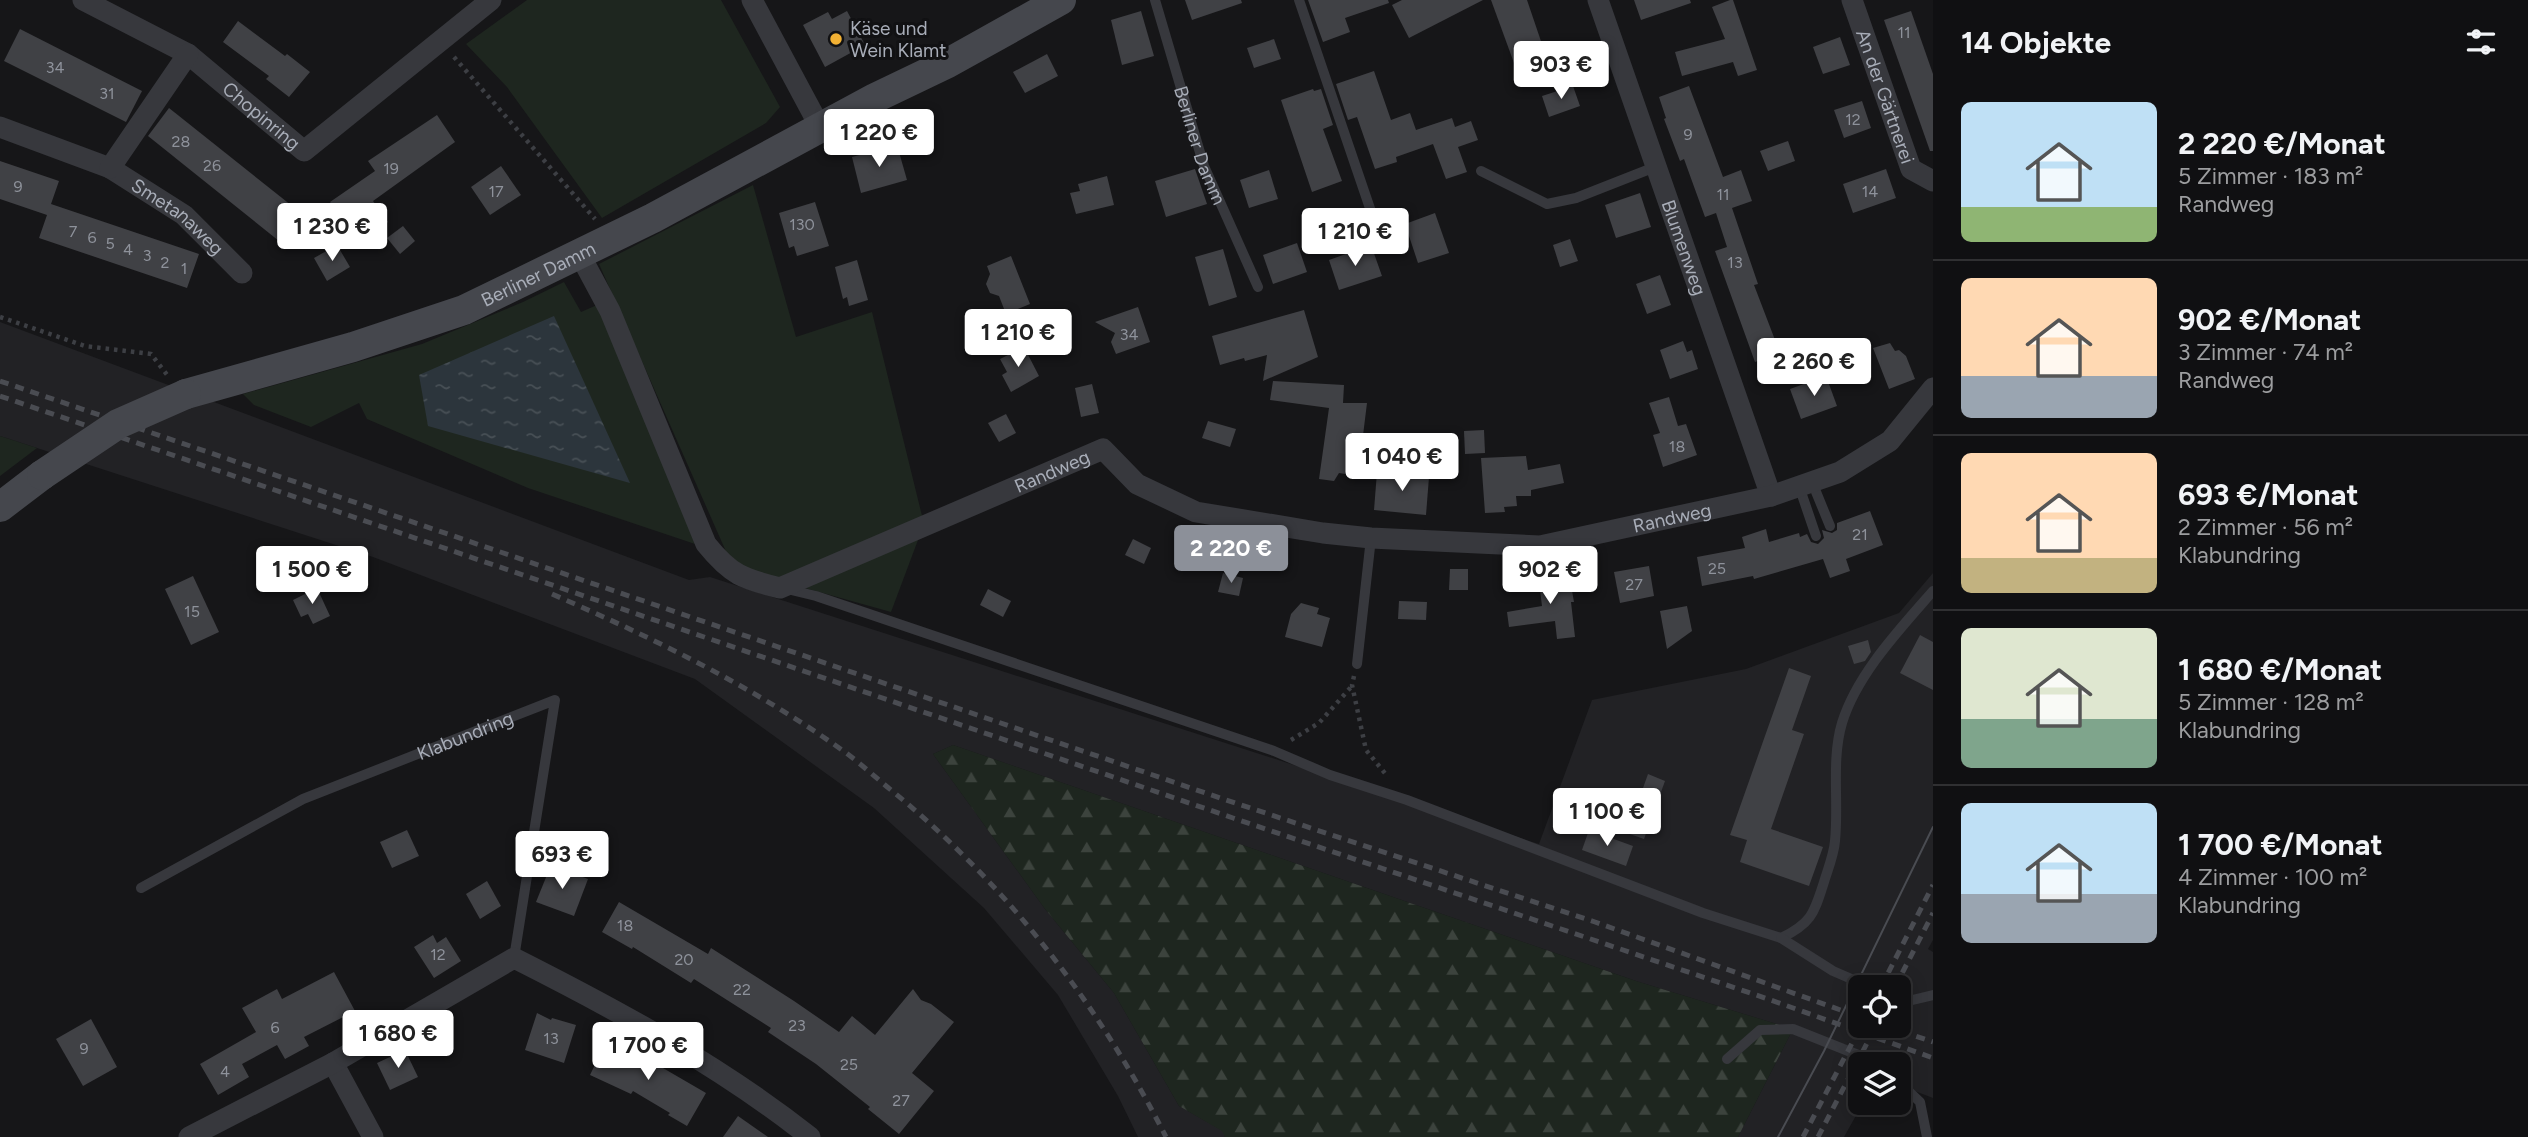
<!DOCTYPE html>
<html lang="de">
<meta charset="utf-8">
<style>
body{margin:0;font-family:Figtree,sans-serif;background:#1e1e20;color:#f1f3f6;height:100vh;display:flex;flex-direction:column;font-size:26px;white-space:nowrap}
*{box-sizing:border-box;margin:0}
p{font-size:23px;color:#9c9d9f}
.icon{flex:none;width:38px;height:38px;fill:none;stroke:currentColor;stroke-width:2;stroke-linecap:round;stroke-linejoin:round}
.map{position:relative;flex:1;overflow:hidden}
.sheet{display:flex;flex-direction:column;background:#101012;width:595px}
.sheet>*{flex:none}
.tools{position:absolute;left:1848px;top:975px;display:grid;gap:14px}
.tools a{display:grid;place-items:center;width:63px;height:63px;border-radius:10px;background:#101012;box-shadow:0 4px 18px #0003,0 0 0 2px #303032;font-size:35px}
.price{position:absolute;translate:-50% -60px;padding:0 16px;border-radius:7px;background:#fff;color:#222;font-size:23px;line-height:46px;filter:drop-shadow(0 2px 4px #0008)}
.price::after{content:'';position:absolute;left:50%;top:42px;width:21px;height:16px;margin-left:-10px;background:inherit;clip-path:polygon(0 0,100% 0,50% 100%)}
.price.active{background:#8c9099;color:#fff}
ul{padding:0;list-style:none}
li{display:flex;align-items:center;gap:21px;height:175px;padding:0 28px}
li+li{border-top:2px solid #303032}
li span{display:grid;place-items:center;flex:none;width:196px;height:140px;border-radius:10px;color:#555}
li>.icon{margin-inline-start:auto}
span .icon{width:84px;height:84px;fill:#fffc;stroke-width:1}
li b{font-size:30px}
h2{display:flex;justify-content:space-between;align-items:center;height:84px;padding:0 28px;font-size:30px}
main{display:flex;flex:1;min-height:0}
.map>svg:first-child{display:block}
</style>
<main>
<div class="map">
<svg width="1933" height="1137" viewBox="0 0 1933 1137">
<defs>
<pattern id="forest-firs" width="22" height="20" patternUnits="userSpaceOnUse" patternTransform="scale(1.75)"><rect width="22" height="20" fill="#1e261f"/><path d="M5 1l3.5 6h-7zM16 11l3.5 6h-7z" fill="#3c433d"/></pattern>
<pattern id="water-ripples" width="26" height="14" patternUnits="userSpaceOnUse" patternTransform="scale(1.75)"><rect width="26" height="14" fill="#2c353c"/><path d="M2 4q2-2 4 0t4 0M15 11q2-2 4 0t4 0" fill="none" stroke="#485056"/></pattern>
</defs>
<rect width="100%" height="100%" fill="#161618"/>
<!-- built -->
<path fill="#222225" fill-rule="evenodd" d="M0,322L689,580L710,577L1539,844L1592,700L1746,669L1899,613L1933,573V940L1928,949L1933,952V1098L1899,1085V1064H1860V1102L1863,1103L1844,1137H1738L1793,1029L1636,981L953,745L933,754L1045,909L1114,993L1179,1106L1223,1131L1225,1137H1138L1118,1096L1058,995L984,908L874,808L695,679L373,557L0,436ZM1860,987H1899V1026H1860Z"/>
<!-- green -->
<g fill="#1e261f">
<polygon points="527,0 721,0 780,107 766,123 602,218 507,87 466,44"/>
<polygon points="753,185 796,337 872,312 924,524 891,612 755,574 728,556 599,264"/>
<polygon points="564,282 581,312 597,305 701,546 528,488 367,419 359,403 311,427 254,405 243,394 422,344 523,302"/>
<polygon points="0,436 37,448 0,476"/>
</g>
<!-- forest -->
<polygon fill="url(#forest-firs)" points="953,745 1636,981 1793,1029 1738,1137 1225,1137 1222,1131 1179,1106 1114,993 1045,909 933,754"/>
<!-- water -->
<polygon fill="url(#water-ripples)" points="554,316 630,483 428,426 419,375"/>
<!-- building -->
<g fill="#404145">
<polygon points="1185,0 1241,0 1242,3 1192,20"/>
<polygon points="1308,0 1388,0 1389,3 1345,18 1350,32 1323,42"/>
<polygon points="1402,0 1483,0 1409,38 1392,5"/>
<polygon points="1491,0 1527,0 1545,53 1514,63"/>
<polygon points="1634,0 1690,0 1691,3 1641,20"/>
<polygon points="1730,0 1733,0 1757,70 1738,76 1733,62 1682,76 1675,52 1725,39 1712,7"/>
<polygon points="847,11 865,45 825,67 803,25 828,12 832,19"/>
<polygon points="1141,11 1154,56 1122,65 1111,20"/>
<polygon points="1911,11 1933,74 1933,151 1930,151 1884,20"/>
<polygon points="238,21 285,56 287,54 310,72 289,97 266,79 269,76 223,42"/>
<polygon points="20,29 142,91 126,122 4,61"/>
<polygon points="1840,37 1850,65 1823,74 1813,47"/>
<polygon points="1274,39 1281,59 1254,68 1247,48"/>
<polygon points="1047,54 1058,76 1025,93 1013,72"/>
<polygon points="1374,71 1391,120 1410,113 1416,130 1452,118 1455,127 1471,121 1478,140 1458,147 1467,172 1446,179 1433,144 1396,157 1397,162 1375,169 1357,117 1348,120 1336,84"/>
<polygon points="1573,86 1580,106 1549,117 1542,96"/>
<polygon points="1689,86 1723,177 1741,170 1752,201 1732,208 1758,284 1754,285 1780,353 1755,362 1715,251 1727,247 1716,213 1705,217 1684,159 1680,161 1664,119 1666,118 1659,97"/>
<polygon points="1313,89 1314,91 1321,89 1333,125 1323,129 1342,181 1312,192 1281,100"/>
<polygon points="1862,101 1871,128 1844,138 1834,110"/>
<polygon points="169,108 306,217 284,245 148,136"/>
<polygon points="437,115 455,142 373,201 388,222 358,242 330,202 375,171 368,161"/>
<polygon points="1788,141 1795,161 1768,171 1760,151"/>
<polygon points="897,145 907,180 861,193 852,157"/>
<polygon points="0,161 59,181 51,204 199,254 187,288 39,238 47,215 0,199"/>
<polygon points="501,166 521,195 490,215 471,187"/>
<polygon points="1195,169 1207,204 1166,217 1155,181"/>
<polygon points="1886,169 1896,198 1853,213 1843,184"/>
<polygon points="1269,170 1278,199 1249,208 1240,180"/>
<polygon points="1107,176 1114,205 1076,214 1070,193 1080,191 1078,184"/>
<polygon points="1640,193 1651,227 1616,238 1605,205"/>
<polygon points="815,202 829,246 797,256 794,246 789,248 779,213"/>
<polygon points="1435,213 1449,253 1418,263 1405,224"/>
<polygon points="403,226 415,241 400,254 387,238"/>
<polygon points="1570,239 1578,261 1560,267 1553,245"/>
<polygon points="1297,243 1307,272 1273,284 1263,255"/>
<polygon points="337,245 350,267 327,281 314,258"/>
<polygon points="1371,245 1382,276 1339,290 1329,260"/>
<polygon points="1223,249 1237,297 1209,306 1195,257"/>
<polygon points="1011,256 1030,304 1006,314 999,296 990,293 986,284 990,274 987,266"/>
<polygon points="857,260 868,300 849,306 847,297 843,299 835,267"/>
<polygon points="1660,275 1671,305 1647,314 1636,284"/>
<polygon points="1138,307 1150,342 1116,354 1111,342 1115,333 1095,322"/>
<polygon points="1304,310 1318,357 1263,381 1267,355 1245,361 1244,358 1220,365 1212,336"/>
<polygon points="1683,341 1687,352 1692,350 1698,369 1670,379 1660,350"/>
<polygon points="1890,343 1895,351 1899,350 1906,356 1915,379 1889,389 1873,348"/>
<polygon points="1024,347 1039,376 1011,392 1002,375 1007,372 1000,359"/>
<polygon points="1826,376 1837,406 1801,419 1790,389"/>
<polygon points="1273,381 1344,385 1343,403 1367,403 1358,476 1339,473 1334,481 1319,479 1329,408 1270,400"/>
<polygon points="1092,384 1099,413 1081,417 1075,388"/>
<polygon points="1669,397 1678,426 1686,424 1697,455 1663,467 1653,435 1660,433 1649,403"/>
<polygon points="1006,414 1016,433 999,442 988,423"/>
<polygon points="1208,421 1236,429 1230,447 1202,438"/>
<polygon points="1484,430 1485,453 1465,454 1464,431"/>
<polygon points="1526,456 1528,470 1560,464 1564,483 1531,490 1531,496 1516,496 1517,506 1504,507 1505,512 1485,513 1481,458"/>
<polygon points="1377,472 1429,477 1426,515 1374,510"/>
<polygon points="1870,511 1883,545 1846,559 1850,571 1830,578 1823,559 1754,579 1753,576 1702,586 1697,557 1745,548 1742,537 1766,529 1769,542 1799,533 1800,537 1807,534 1811,542 1818,544 1824,538 1822,530 1832,533 1837,530 1837,523"/>
<polygon points="1133,539 1151,548 1144,564 1125,555"/>
<polygon points="1649,566 1654,596 1620,603 1614,572"/>
<polygon points="1450,569 1468,569 1468,590 1449,590"/>
<polygon points="1564,570 1566,585 1571,585 1574,602 1571,602 1575,637 1557,639 1555,621 1509,627 1507,612 1542,606 1538,573"/>
<polygon points="1223,573 1243,578 1239,596 1218,592"/>
<polygon points="193,576 219,632 191,645 165,589"/>
<polygon points="317,588 330,616 313,624 308,614 301,617 293,600"/>
<polygon points="988,589 1011,601 1003,617 980,605"/>
<polygon points="1399,601 1427,602 1426,620 1398,619"/>
<polygon points="1301,603 1319,608 1317,614 1330,618 1322,647 1285,637 1291,614"/>
<polygon points="1687,606 1692,631 1667,649 1660,611"/>
<polygon points="1920,635 1933,642 1933,690 1900,673"/>
<polygon points="1868,640 1871,652 1865,661 1854,664 1848,646"/>
<polygon points="1789,668 1811,676 1792,730 1804,734 1771,829 1823,847 1809,886 1740,862 1747,840 1730,835"/>
<polygon points="1648,774 1665,781 1644,839 1627,833"/>
<polygon points="407,830 419,856 392,868 380,842"/>
<polygon points="1589,830 1633,846 1626,866 1582,850"/>
<polygon points="551,865 588,879 574,916 536,902"/>
<polygon points="487,881 501,906 480,919 466,894"/>
<polygon points="619,902 708,954 711,948 794,1001 839,1032 852,1016 875,1035 913,989 921,1000 931,1004 954,1022 912,1073 934,1091 899,1134 868,1109 870,1107 816,1064 768,1032 771,1028 694,979 691,983 633,947 632,949 602,932"/>
<polygon points="433,935 437,943 446,937 461,961 434,978 414,947"/>
<polygon points="334,972 355,1011 304,1037 309,1046 285,1059 277,1045 242,1064 249,1077 218,1095 200,1064 256,1032 242,1008 277,989 282,999"/>
<polygon points="537,1013 551,1020 552,1018 576,1025 564,1063 525,1050"/>
<polygon points="91,1019 117,1067 83,1086 56,1039"/>
<polygon points="607,1040 644,1057 706,1093 687,1126 668,1115 670,1113 633,1091 631,1094 590,1075"/>
<polygon points="405,1050 418,1077 390,1090 377,1063"/>
<polygon points="738,1116 768,1137 723,1137"/>
</g>
<g fill="none" stroke-linecap="round" stroke-linejoin="round">
<!-- path -->
<g stroke="#3d3f44" stroke-width="4.5" stroke-dasharray="3.5 5" stroke-linecap="butt">
<polyline points="454,57 595,219"/>
<polyline points="0,317 85,346 151,354 168,376"/>
<polyline points="1354,676 1352,685 1366,750 1388,777"/>
<polyline points="1291,740 1319,723 1352,686"/>
</g>
<!-- service -->
<g stroke="#37383d" stroke-width="10">
<path id="s1" d="M1155,0L1204,166L1258,287"/>
<polyline points="1299,0 1376,226"/>
<polyline points="1481,171 1547,204 1576,198 1655,167"/>
<polyline points="1812,482 1830,526"/>
<polyline points="1799,486 1816,536"/>
<path d="M787,589L816,596L1274,751L1330,775L1407,800L1703,913L1781,938C1812,923 1814,913 1824,882C1828,869 1834,854 1835,841C1839,802 1831,760 1842,723C1857,674 1900,629 1933,591"/>
<polyline points="1357,664 1371,538"/>
<path id="s2" d="M141,888L303,799L555,700L514,958"/>
<polyline points="1781,938 1833,971 1870,987"/>
<polyline points="1899,999 1904,1002 1933,995"/>
<polyline points="1727,1059 1760,1030 1793,1029 1881,1064"/>
<polyline points="1899,1082 1920,1102 1927,1137"/>
</g>
<!-- minor -->
<g stroke="#37383d" stroke-width="21">
<path id="s3" d="M83,0L188,54L304,151L491,0"/>
<polyline points="752,0 820,127"/>
<path id="s4" d="M1598,0L1771,496"/>
<path id="s5" d="M1852,0L1911,169L1933,181"/>
<path id="s6" d="M0,127L110,168L184,215L242,273"/>
<polyline points="110,168 188,54"/>
<path id="s7" d="M580,255L610,311L706,544C731,575 743,579 780,588L1103,449L1137,484L1196,512L1323,533L1371,538L1540,546L1771,496L1840,472L1890,441L1933,388"/>
<polyline points="333,1063 373,1137"/>
<path d="M189,1137L333,1063L514,958C617,1010 719,1065 810,1137"/>
</g>
<!-- secondary -->
<g stroke="#45474d" stroke-width="30">
<path id="s8" d="M186,394L353,347L464,310L653,218L875,98L948,63L1061,0"/>
<polyline points="0,507 42,475"/>
</g>
<!-- tram -->
<polyline stroke="#4a4c52" stroke-width="2" points="1778,1137 1824,1051 1933,827"/>
<!-- rail -->
<g stroke="#4a4c52" stroke-width="5" stroke-dasharray="9 7" stroke-linecap="butt">
<polyline points="0,381 1226,800 1595,922 1860,1017"/>
<polyline points="0,396 1233,818 1768,999 1933,1058"/>
<path d="M552,594C653,638 752,686 842,750C859,762 875,777 891,790C1007,885 1098,1003 1166,1137"/>
<polyline points="1881,987 1933,885"/>
<polyline points="1895,987 1933,913"/>
<polyline points="1886,1026 1933,1042"/>
<polyline points="1803,1137 1861,1026"/>
<polyline points="1818,1137 1876,1026"/>
</g>
<!-- secondary-bridge -->
<polyline stroke="#45474d" stroke-width="30" points="42,475 118,424 186,394"/>
</g>
<!-- markers -->
<circle fill="#f2b134" stroke="#111113" stroke-width="2.5" cx="836" cy="39" r="7"/>
<g text-anchor="middle" stroke-width="6" stroke-linejoin="round" paint-order="stroke">
<!-- number labels -->
<g font-size="16" fill="#8e929b">
<text x="1904" y="38">11</text>
<text x="55" y="73">34</text>
<text x="107" y="99">31</text>
<text x="1853" y="125">12</text>
<text x="1688" y="140">9</text>
<text x="181" y="147">28</text>
<text x="212" y="171">26</text>
<text x="391" y="174">19</text>
<text x="18" y="192">9</text>
<text x="496" y="197">17</text>
<text x="1870" y="197">14</text>
<text x="1723" y="200">11</text>
<text x="802" y="230">130</text>
<text x="73" y="237">7</text>
<text x="92" y="243">6</text>
<text x="110" y="249">5</text>
<text x="128" y="255">4</text>
<text x="147" y="261">3</text>
<text x="165" y="268">2</text>
<text x="1735" y="268">13</text>
<text x="184" y="274">1</text>
<text x="1129" y="340">34</text>
<text x="1677" y="452">18</text>
<text x="1860" y="540">21</text>
<text x="1717" y="574">25</text>
<text x="1634" y="590">27</text>
<text x="192" y="617">15</text>
<text x="625" y="931">18</text>
<text x="438" y="960">12</text>
<text x="684" y="965">20</text>
<text x="742" y="995">22</text>
<text x="797" y="1031">23</text>
<text x="275" y="1033">6</text>
<text x="551" y="1044">13</text>
<text x="84" y="1054">9</text>
<text x="849" y="1070">25</text>
<text x="225" y="1077">4</text>
<text x="901" y="1106">27</text>
</g>
<!-- poi labels -->
<g font-size="19" fill="#a8adb8" stroke="#111113" text-anchor="start">
<text x="850" y="35">Käse und<tspan x="850" dy="22">Wein Klamt</tspan></text>
</g>
<!-- street labels -->
<g font-size="19" fill="#a8adb8" stroke="#111113">
<text dy="7" stroke="none"><textPath href="#s5" startOffset="102">An der Gärtnerei</textPath></text>
<text dy="7" stroke="none"><textPath href="#s3" startOffset="214">Chopinring</textPath></text>
<text dy="7" stroke="none"><textPath href="#s1" startOffset="152">Berliner Damm</textPath></text>
<text dy="7" stroke="none"><textPath href="#s6" startOffset="201">Smetanaweg</textPath></text>
<text dy="7" stroke="none"><textPath href="#s4" startOffset="262">Blumenweg</textPath></text>
<text dy="7" stroke="none"><textPath href="#s8" startOffset="373">Berliner Damm</textPath></text>
<text dy="7" stroke="none"><textPath href="#s7" startOffset="700">Randweg</textPath></text>
<text dy="7" stroke="none"><textPath href="#s7" startOffset="1351">Randweg</textPath></text>
<text dy="7" stroke="none"><textPath href="#s2" startOffset="359">Klabundring</textPath></text>
</g>
</g>
</svg>
<div class="tools">
<a><svg class="icon" aria-label="locate" viewBox="0 0 24 24"><circle cx="12" cy="12" r="6"/><path d="M12 2v4M12 18v4M2 12h4M18 12h4"/></svg></a>
<a><svg class="icon" aria-label="layers" viewBox="0 0 24 24"><path d="M12 4l9 5-9 5-9-5zM3 14l9 5 9-5"/></svg></a>
</div>
<b class="price" style="left:1561px;top:101px">903 €</b>
<b class="price" style="left:879px;top:169px">1 220 €</b>
<b class="price" style="left:332px;top:263px">1 230 €</b>
<b class="price" style="left:1355px;top:268px">1 210 €</b>
<b class="price" style="left:1018px;top:369px">1 210 €</b>
<b class="price" style="left:1814px;top:398px">2 260 €</b>
<b class="price" style="left:1402px;top:493px">1 040 €</b>
<b class="price active" style="left:1231px;top:585px">2 220 €</b>
<b class="price" style="left:312px;top:606px">1 500 €</b>
<b class="price" style="left:1550px;top:606px">902 €</b>
<b class="price" style="left:1607px;top:848px">1 100 €</b>
<b class="price" style="left:562px;top:891px">693 €</b>
<b class="price" style="left:398px;top:1070px">1 680 €</b>
<b class="price" style="left:648px;top:1082px">1 700 €</b>
</div>
<section class="sheet">
<h2>14 Objekte<svg class="icon" aria-label="filters" viewBox="0 0 24 24"><path d="M4 7h16M4 17h16"/><circle cx="9" cy="7" r="2"/><circle cx="15" cy="17" r="2"/></svg></h2>
<ul>
<li><span style="background:linear-gradient(#bfe0f5 75%,#8fb573 0)"><svg class="icon" aria-label="home" viewBox="0 0 24 24"><path d="M3 11l9-7 9 7M6 9v11h12V9"/></svg></span><div><b>2 220 €/Monat</b><p>5 Zimmer · 183 m²</p><p>Randweg</p></div></li>
<li><span style="background:linear-gradient(#ffd9b3 70%,#9aa5b1 0)"><svg class="icon" aria-label="home" viewBox="0 0 24 24"><path d="M3 11l9-7 9 7M6 9v11h12V9"/></svg></span><div><b>902 €/Monat</b><p>3 Zimmer · 74 m²</p><p>Randweg</p></div></li>
<li><span style="background:linear-gradient(#ffd9b3 75%,#c2b280 0)"><svg class="icon" aria-label="home" viewBox="0 0 24 24"><path d="M3 11l9-7 9 7M6 9v11h12V9"/></svg></span><div><b>693 €/Monat</b><p>2 Zimmer · 56 m²</p><p>Klabundring</p></div></li>
<li><span style="background:linear-gradient(#dfe7d0 65%,#7fa58c 0)"><svg class="icon" aria-label="home" viewBox="0 0 24 24"><path d="M3 11l9-7 9 7M6 9v11h12V9"/></svg></span><div><b>1 680 €/Monat</b><p>5 Zimmer · 128 m²</p><p>Klabundring</p></div></li>
<li><span style="background:linear-gradient(#bfe0f5 65%,#9aa5b1 0)"><svg class="icon" aria-label="home" viewBox="0 0 24 24"><path d="M3 11l9-7 9 7M6 9v11h12V9"/></svg></span><div><b>1 700 €/Monat</b><p>4 Zimmer · 100 m²</p><p>Klabundring</p></div></li>
</ul>
</section>
</main>
